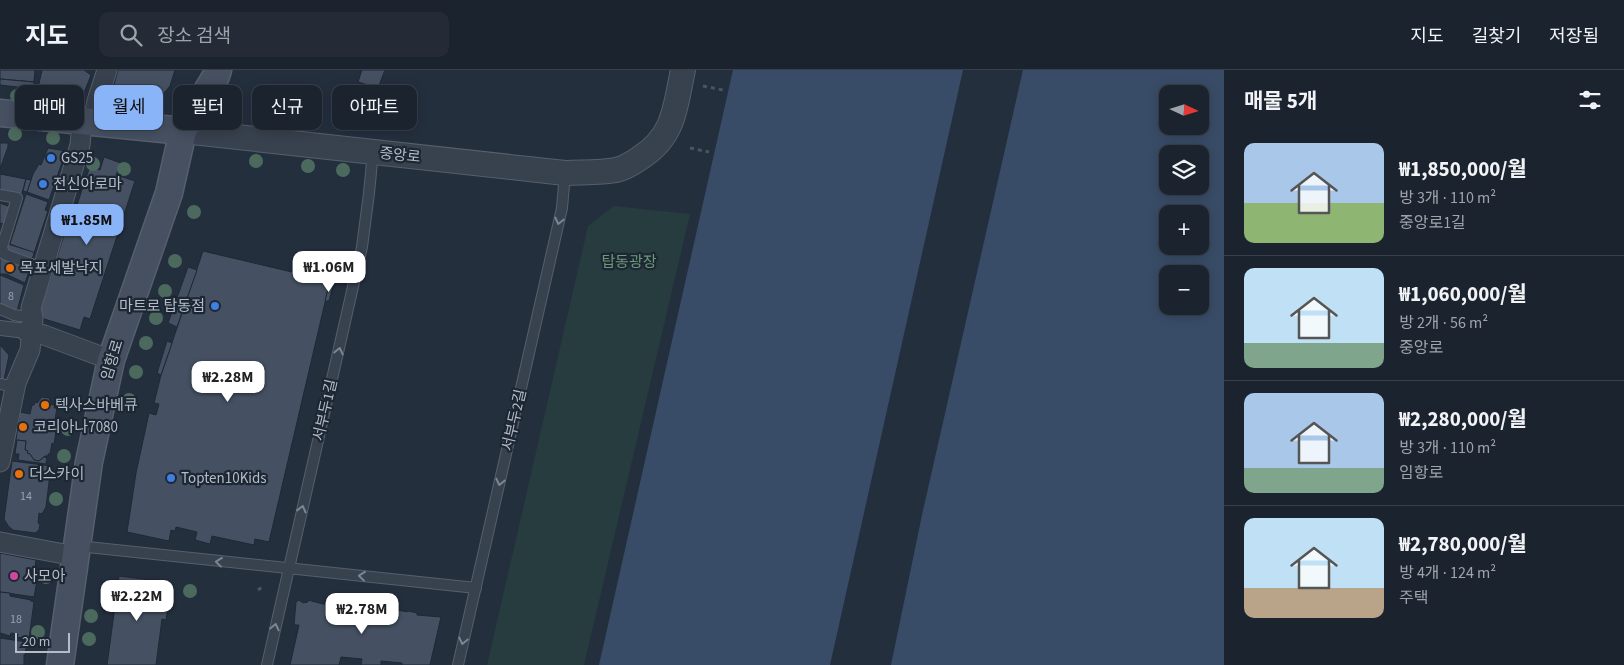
<!DOCTYPE html>
<html lang="ko">
<meta charset="utf-8">
<style>
body{margin:0;font-family:"Source Sans 3","Noto Sans KR",sans-serif;background:#242b36;color:#f1f3f6;height:100vh;display:flex;flex-direction:column;font-size:19px;white-space:nowrap}
*{box-sizing:border-box;margin:0}
p{font-size:16px;color:#a0a4aa}
.icon{flex:none;width:28px;height:28px;fill:none;stroke:currentColor;stroke-width:2;stroke-linecap:round;stroke-linejoin:round}
.map{position:relative;flex:1;overflow:hidden}
.drawer{display:flex;flex-direction:column;background:#1b232e;width:400px}
.drawer>*{flex:none}
.guide{position:absolute;left:15px;top:15px;width:475px;height:45px;display:flex;gap:10px}
.needle{width:32px;rotate:94deg}
.tools{position:absolute;left:1159px;top:15px;display:grid;gap:10px}
.tools a{display:grid;place-items:center;width:50px;height:50px;border-radius:10px;background:#1b232e;box-shadow:0 2px 12px #0003,0 0 0 1px #39404a;font-size:25px}
.scale{position:absolute;left:15px;bottom:12px;width:55px;box-sizing:border-box;padding-left:5px;border:2px solid #b4bcc9;border-top:0;font-size:14px;line-height:18px;white-space:nowrap;color:#b4bcc9;-webkit-text-stroke:4px #1d2633;paint-order:stroke}
.price{position:absolute;translate:-50% -42px;padding:0 11px;border-radius:10px;background:#fff;color:#222;font-size:16px;line-height:32px;filter:drop-shadow(0 1px 2px #0008)}
.price::after{content:'';position:absolute;left:50%;top:30px;width:15px;height:11px;margin-left:-8px;background:inherit;clip-path:polygon(0 0,100% 0,50% 100%)}
.price.active{background:#8ab4f8;color:#111}
ul{padding:0;list-style:none}
li{display:flex;align-items:center;gap:15px;height:125px;padding:0 20px}
li+li{border-top:1px solid #39404a}
li span{display:grid;place-items:center;flex:none;width:140px;height:100px;border-radius:10px;color:#555}
li>.icon{margin-inline-start:auto}
span .icon{width:60px;height:60px;fill:#fffc;stroke-width:1}
li b{font-size:21px}
h2{display:flex;justify-content:space-between;align-items:center;height:60px;padding:0 20px;font-size:21px}
.chip{padding:0 18px;border-radius:10px;background:#1b232e;box-shadow:0 2px 12px #0003,0 0 0 1px #39404a;font-size:18px;line-height:45px}
.chip.active{background:#8ab4f8;color:#111}
header{display:flex;align-items:center;gap:30px;box-sizing:border-box;height:70px;padding:0 25px;background:#1b232e;border-bottom:1px solid #39404a}
header strong{font-size:24px}
nav{display:flex;gap:28px;margin-inline-start:auto;font-size:18px}
.search{width:350px;height:45px;background:#242b36;display:flex;align-items:center;gap:12px;box-sizing:border-box;padding:0 18px;border-radius:10px;color:#a0a4aa;font-size:19px}
main{display:flex;flex:1;min-height:0}
.map>svg:first-child{display:block}
</style>
<header>
<strong>지도</strong>
<div class="search"><svg class="icon" aria-label="search" viewBox="0 0 24 24"><circle cx="10" cy="10" r="6"/><path d="M15 15l6 6"/></svg>장소 검색</div>
<nav><a>지도</a><a>길찾기</a><a>저장됨</a></nav>
</header>
<main>
<div class="map">
<svg width="1224" height="595" viewBox="0 0 1224 595">
<rect width="100%" height="100%" fill="#242f3e"/>
<!-- green -->
<polygon fill="#263c3f" points="614,136 690,144 584,595 487,595 588,156"/>
<!-- water -->
<path fill="#394c67" fill-rule="evenodd" d="M733,0H1224V595H599ZM1168,24H1200V56H1168ZM1168,84H1200V116H1168ZM1168,144H1200V176H1168ZM1168,204H1200V236H1168Z"/>
<!-- pier -->
<polygon fill="#242f3e" points="963,0 1023,0 922,445 891,595 830,595"/>
<!-- building -->
<g fill="#455162" stroke="#1f2835">
<polygon points="0,0 35,0 34,12 0,9"/>
<polygon points="42,0 84,0 91,5 84,23 46,20 38,18"/>
<polygon points="118,0 175,0 170,16 166,21 154,31 147,33 128,28 124,31 113,27 112,22"/>
<polygon points="362,0 385,0 378,18 358,12"/>
<polygon points="0,9 34,12 34,19 0,15"/>
<polygon points="0,73 8,73 8,77 0,99"/>
<polygon points="48,78 66,81 49,130 27,122 33,104 39,94 41,95"/>
<polygon points="104,87 121,93 116,105 135,111 90,249 84,247 80,260 38,247 74,134 77,135 90,96 100,100"/>
<polygon points="0,104 26,109 21,127 0,123"/>
<polygon points="26,109 31,110 27,122 23,121"/>
<polygon points="26,124 48,132 45,140 48,141 34,183 10,174"/>
<polygon points="0,133 13,138 7,155 0,153"/>
<polygon points="5,173 33,182 34,184 31,191 6,182"/>
<polygon points="203,181 330,211 269,472 255,469 254,475 212,466 210,474 195,470 197,462 176,457 175,461 171,460 169,471 127,462 136,403 149,343 156,345 159,334 154,333 161,305"/>
<polygon points="0,184 31,196 25,213 6,204 0,204"/>
<polygon points="188,197 197,200 177,257 168,253"/>
<polygon points="0,205 24,215 16,245 0,237"/>
<polygon points="329,215 333,216 329,231 325,231"/>
<polygon points="167,271 172,273 161,305 157,303"/>
<polygon points="0,275 9,285 4,310 0,309"/>
<polygon points="42,327 49,328 52,335 55,335 54,338 57,338 55,349 58,349 54,374 52,373 50,384 48,384 48,386 45,386 39,391 34,390 30,384 27,383 28,381 25,380 26,371 16,370 20,342 30,344 32,335 34,335 35,332 37,333"/>
<polygon points="17,370 26,371 25,380 28,381 27,383 30,384 34,390 39,391 44,387 47,388 46,394 18,390 19,384 15,384"/>
<polygon points="12,391 51,396 46,437 42,444 39,443 38,453 40,454 39,460 35,463 12,460 12,459 9,457 4,449"/>
<polygon points="0,483 36,490 35,499 39,500 34,527 0,522"/>
<polygon points="119,506 167,512 164,535 168,536 166,550 162,549 156,595 107,595"/>
<polygon points="0,522 10,523 10,526 31,530 31,531 34,532 29,569 17,567 18,564 11,563 10,566 0,563"/>
<polygon points="299,530 303,533 308,532 308,530 323,534 328,534 328,533 338,535 338,533 348,536 348,535 353,537 358,537 358,536 363,538 367,538 368,537 377,539 378,538 383,540 388,539 397,541 398,540 407,542 408,541 417,543 417,545 441,547 430,595 402,595 402,593 381,591 381,595 361,595 362,589 341,587 339,595 290,595 299,555 294,555 296,532"/>
<polygon points="0,568 27,572 25,585 24,585 24,595 0,595"/>
</g>
<g fill="none" stroke-linecap="round" stroke-linejoin="round">
<!-- service casing -->
<g stroke="#565f6c" stroke-width="12">
<g id="service">
<polyline points="0,125 17,128 2,177 4,184 42,198"/>
<polyline points="0,239 14,245 33,248"/>
<polyline points="0,314 15,317"/>
<polyline points="78,476 476,518"/>
<polyline points="267,595 362,177 369,123 373,82"/>
<polyline points="458,595 562,138 565,103"/>
</g>
</g>
<!-- pedestrian casing -->
<g stroke="#565f6c" stroke-width="16">
<polyline id="pedestrian" points="0,258 26,261"/>
</g>
<!-- minor casing -->
<g stroke="#565f6c" stroke-width="21">
<g id="minor">
<polyline points="93,53 97,31 107,0"/>
<polyline points="26,261 44,265 111,290"/>
<polyline points="0,392 16,313 30,280 33,248 31,238 80,75 82,52"/>
<polyline points="0,472 75,486"/>
</g>
</g>
<!-- tertiary casing -->
<g stroke="#565f6c" stroke-width="26">
<path id="tertiary" d="M183,61L565,103C582,102 600,103 616,100C625,98 633,93 640,88C675,66 675,37 683,0"/>
</g>
<!-- secondary casing -->
<g stroke="#565f6c" stroke-width="29">
<g id="secondary">
<polyline points="0,43 183,61"/>
<polyline points="60,595 89,392 111,290 169,123 183,61 216,6 218,0"/>
</g>
</g>
<!-- path -->
<g stroke="#44595c" stroke-width="3" stroke-dasharray="4 4" stroke-linecap="butt">
<polyline points="703,16 723,20"/>
<polyline points="690,78 709,82"/>
<polyline points="258,520 264,516"/>
</g>
<!-- service -->
<use href="#service" stroke="#38414e" stroke-width="10"/>
<!-- pedestrian -->
<use href="#pedestrian" stroke="#38414e" stroke-width="14"/>
<!-- minor -->
<use href="#minor" stroke="#38414e" stroke-width="19"/>
<!-- tertiary -->
<use href="#tertiary" stroke="#38414e" stroke-width="24"/>
<!-- secondary -->
<use href="#secondary" stroke="#465061" stroke-width="26"/>
</g>
<!-- trees -->
<g fill="#4b6a5d">
<circle cx="17" cy="26" r="7"/>
<circle cx="67" cy="32" r="7"/>
<circle cx="15" cy="64" r="7"/>
<circle cx="53" cy="68" r="7"/>
<circle cx="256" cy="91" r="7"/>
<circle cx="93" cy="94" r="7"/>
<circle cx="308" cy="96" r="7"/>
<circle cx="124" cy="99" r="7"/>
<circle cx="343" cy="100" r="7"/>
<circle cx="194" cy="142" r="7"/>
<circle cx="175" cy="191" r="7"/>
<circle cx="165" cy="221" r="7"/>
<circle cx="156" cy="248" r="7"/>
<circle cx="146" cy="273" r="7"/>
<circle cx="136" cy="302" r="7"/>
<circle cx="129" cy="330" r="7"/>
<circle cx="68" cy="359" r="7"/>
<circle cx="64" cy="386" r="7"/>
<circle cx="56" cy="429" r="7"/>
<circle cx="46" cy="507" r="7"/>
<circle cx="190" cy="521" r="7"/>
<circle cx="91" cy="546" r="7"/>
<circle cx="38" cy="562" r="7"/>
<circle cx="89" cy="569" r="7"/>
</g>
<!-- one-way arrows -->
<defs><path id="oneway-chevron" d="M-2-3.5L2.5 0L-2 3.5" fill="none" stroke-width="1.6" stroke-linecap="round" stroke-linejoin="round" transform="scale(1.25)"/></defs>
<g stroke="#7c8592">
<use href="#oneway-chevron" transform="translate(559 151) rotate(103)"/>
<use href="#oneway-chevron" transform="translate(339 281) rotate(-77)"/>
<use href="#oneway-chevron" transform="translate(500 412) rotate(103)"/>
<use href="#oneway-chevron" transform="translate(302 439) rotate(-76)"/>
<use href="#oneway-chevron" transform="translate(219 492) rotate(-174)"/>
<use href="#oneway-chevron" transform="translate(362 506) rotate(-174)"/>
<use href="#oneway-chevron" transform="translate(275 557) rotate(-77)"/>
<use href="#oneway-chevron" transform="translate(463 571) rotate(103)"/>
</g>
<!-- markers -->
<g fill="#3f7fe0" stroke="#1d2633" stroke-width="2">
<circle cx="51" cy="88" r="5"/>
<circle cx="43" cy="114" r="5"/>
<circle cx="215" cy="236" r="5"/>
<circle cx="171" cy="408" r="5"/>
</g>
<g fill="#e8710a" stroke="#1d2633" stroke-width="2">
<circle cx="10" cy="198" r="5"/>
<circle cx="45" cy="335" r="5"/>
<circle cx="23" cy="357" r="5"/>
<circle cx="19" cy="404" r="5"/>
</g>
<circle fill="#d1479c" stroke="#1d2633" stroke-width="2" cx="14" cy="506" r="5"/>
<g text-anchor="middle" stroke-width="4.5" stroke-linejoin="round" paint-order="stroke">
<!-- number labels -->
<g font-size="12" fill="#98a1af">
<text x="11" y="230">8</text>
<text x="26" y="430">14</text>
<text x="16" y="553">18</text>
</g>
<!-- street labels -->
<g font-size="15" fill="#b4bcc9" stroke="#1d2633">
<text transform="translate(400 85) rotate(6)" y="5">중앙로</text>
<text transform="translate(112 290) rotate(-73)" y="5">임항로</text>
<text transform="translate(325 340) rotate(-77)" y="5">서부두1길</text>
<text transform="translate(514 350) rotate(-77)" y="5">서부두2길</text>
</g>
<!-- poi labels -->
<g font-size="15" fill="#b4bcc9" stroke="#1d2633" text-anchor="start">
<text x="61" y="93">GS25</text>
<text x="53" y="119">전신아로마</text>
<text x="20" y="203">목포세발낙지</text>
<text x="205" y="241" text-anchor="end">마트로 탑동점</text>
<text x="55" y="340">텍사스바베큐</text>
<text x="33" y="362">코리아나7080</text>
<text x="29" y="409">더스카이</text>
<text x="181" y="413">Topten10Kids</text>
<text x="24" y="511">사모아</text>
</g>
<!-- park labels -->
<g font-size="15" fill="#6b9a76" stroke="#1d2633">
<text x="629" y="197">탑동광장</text>
</g>
</g>
</svg>
<div class="tools">
<a><svg class="needle" viewBox="-14 -14 28 28"><path d="M0-13l5 13h-10z" fill="#e53935"/><path d="M0 13l5-13h-10z" fill="#a0a4aa"/></svg></a>
<a><svg class="icon" aria-label="layers" viewBox="0 0 24 24"><path d="M12 4l9 5-9 5-9-5zM3 14l9 5 9-5"/></svg></a>
<a>+</a>
<a>−</a>
</div>
<div class="scale">20 m</div>
<b class="price active" style="left:87px;top:176px">₩1.85M</b>
<b class="price" style="left:329px;top:223px">₩1.06M</b>
<b class="price" style="left:228px;top:333px">₩2.28M</b>
<b class="price" style="left:137px;top:552px">₩2.22M</b>
<b class="price" style="left:362px;top:565px">₩2.78M</b>
<div class="guide">
<a class="chip">매매</a>
<a class="chip active">월세</a>
<a class="chip">필터</a>
<a class="chip">신규</a>
<a class="chip">아파트</a>
</div>
</div>
<section class="drawer">
<h2>매물 5개<svg class="icon" aria-label="filters" viewBox="0 0 24 24"><path d="M4 7h16M4 17h16"/><circle cx="9" cy="7" r="2"/><circle cx="15" cy="17" r="2"/></svg></h2>
<ul>
<li><span style="background:linear-gradient(#a9c7e8 60%,#8fb573 0)"><svg class="icon" aria-label="home" viewBox="0 0 24 24"><path d="M3 11l9-7 9 7M6 9v11h12V9"/></svg></span><div><b>₩1,850,000/월</b><p>방 3개 · 110 m²</p><p>중앙로1길</p></div></li>
<li><span style="background:linear-gradient(#bfe0f5 75%,#7fa58c 0)"><svg class="icon" aria-label="home" viewBox="0 0 24 24"><path d="M3 11l9-7 9 7M6 9v11h12V9"/></svg></span><div><b>₩1,060,000/월</b><p>방 2개 · 56 m²</p><p>중앙로</p></div></li>
<li><span style="background:linear-gradient(#a9c7e8 75%,#7fa58c 0)"><svg class="icon" aria-label="home" viewBox="0 0 24 24"><path d="M3 11l9-7 9 7M6 9v11h12V9"/></svg></span><div><b>₩2,280,000/월</b><p>방 3개 · 110 m²</p><p>임항로</p></div></li>
<li><span style="background:linear-gradient(#bfe0f5 70%,#b9a48a 0)"><svg class="icon" aria-label="home" viewBox="0 0 24 24"><path d="M3 11l9-7 9 7M6 9v11h12V9"/></svg></span><div><b>₩2,780,000/월</b><p>방 4개 · 124 m²</p><p>주택</p></div></li>
</ul>
</section>
</main>
